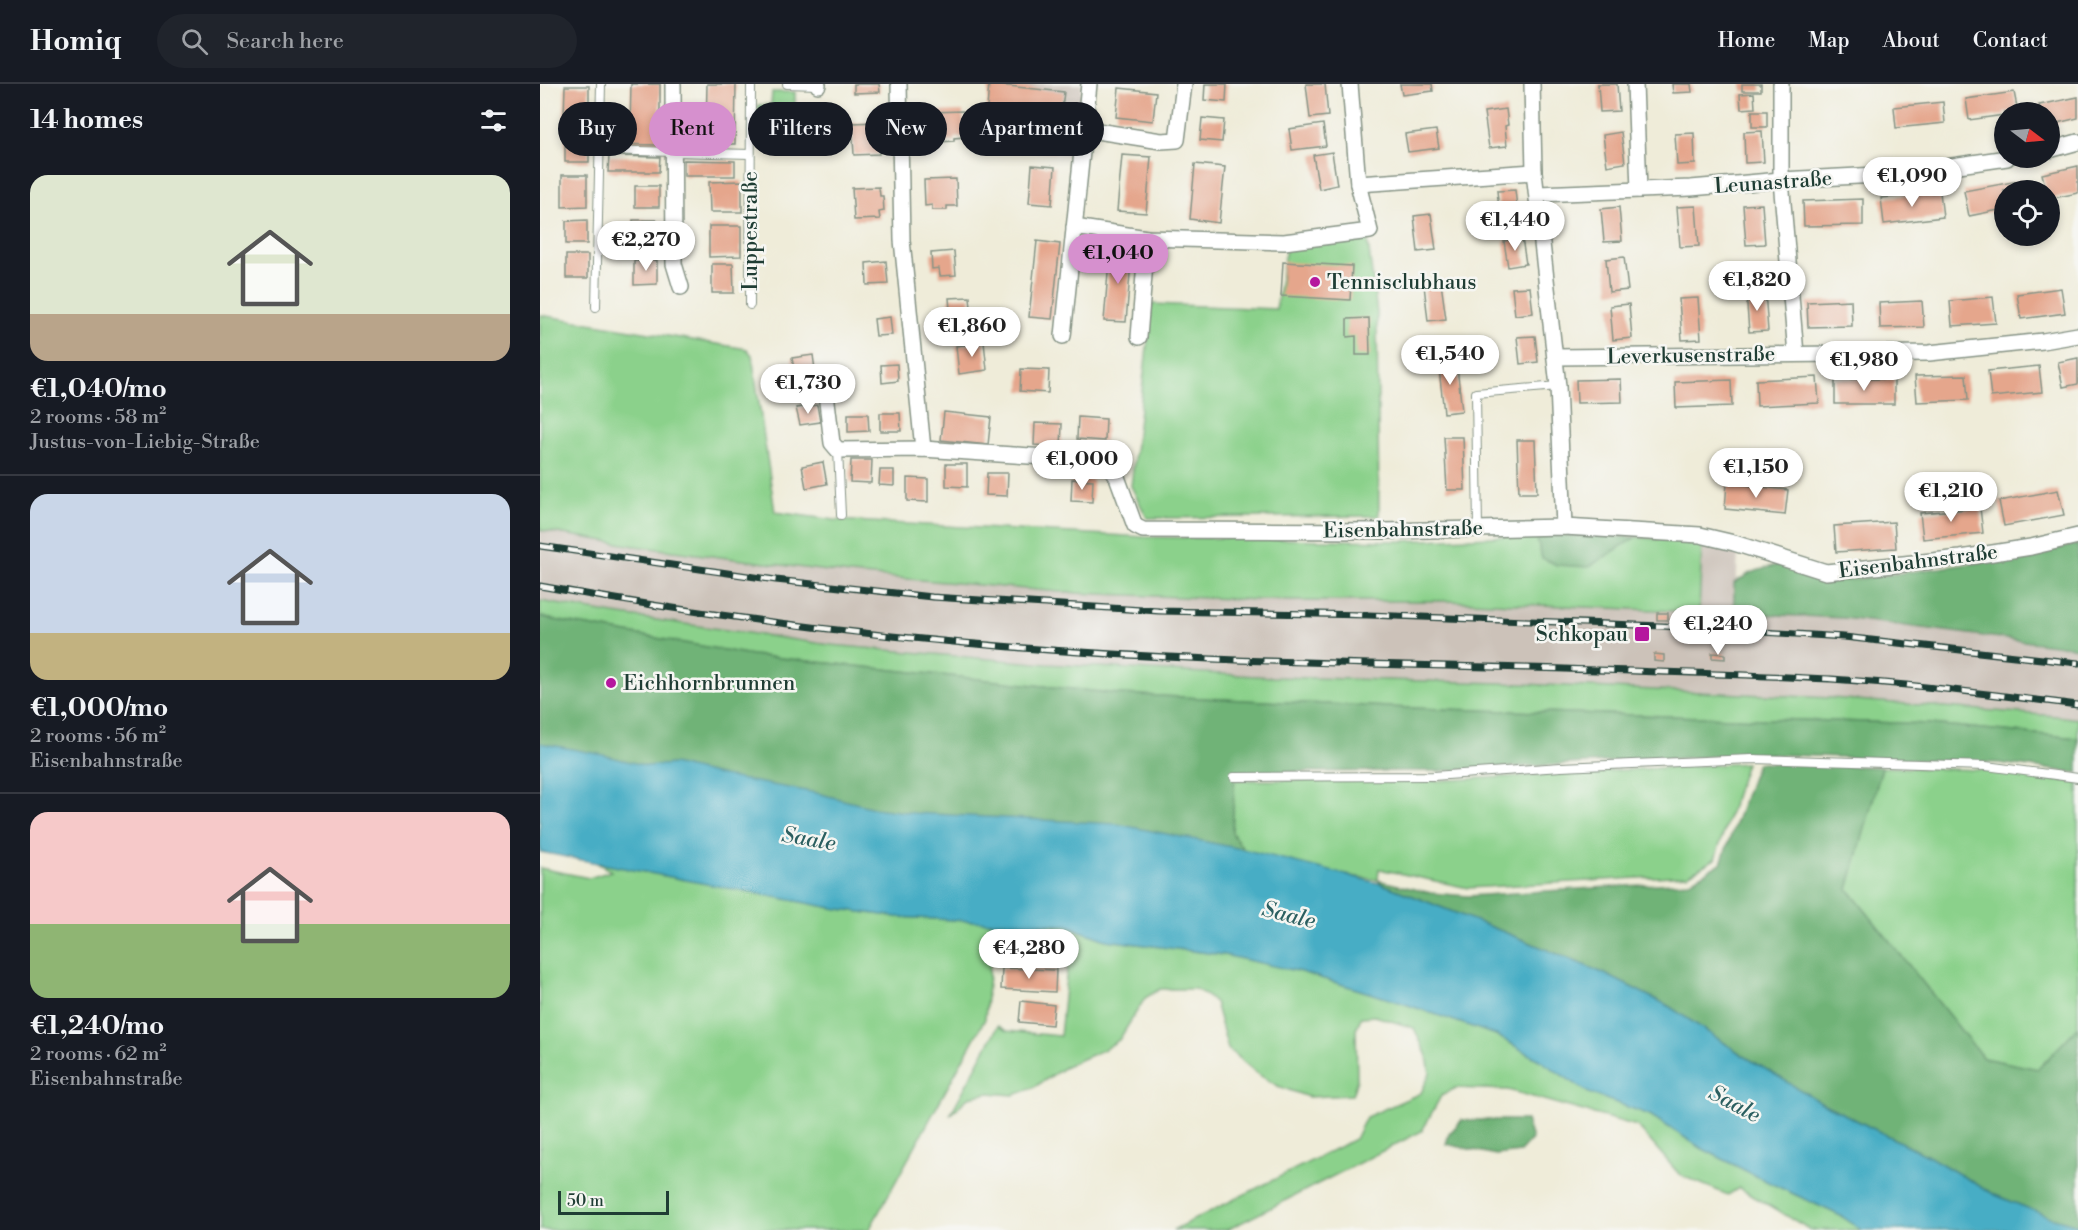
<!DOCTYPE html>
<meta charset="utf-8">
<style>
body{margin:0;font-family:"Libre Bodoni",serif;background:#20242c;color:#f1f3f6;height:100vh;display:flex;flex-direction:column;font-size:22px;white-space:nowrap}
*{box-sizing:border-box;margin:0}
p{font-size:20px;color:#9ea1a6}
.icon{flex:none;width:33px;height:33px;fill:none;stroke:currentColor;stroke-width:2;stroke-linecap:round;stroke-linejoin:round}
.map{position:relative;flex:1;overflow:hidden}
.panel{display:flex;flex-direction:column;background:#171b24;width:540px}
.panel>*{flex:none}
.guide{position:absolute;left:18px;top:18px;width:570px;height:54px;display:flex;gap:12px}
.needle{width:39px;rotate:106deg}
.buttons{position:absolute;left:1454px;top:18px;display:grid;gap:12px}
.buttons a{display:grid;place-items:center;width:66px;height:66px;border-radius:50%;background:#171b24;box-shadow:0 3px 9px #0003;font-size:30px}
.scale{position:absolute;left:18px;bottom:15px;width:111px;box-sizing:border-box;padding-left:6px;border:3px solid #1f3d34;border-top:0;font-size:16px;line-height:21px;white-space:nowrap;color:#1f3d34;-webkit-text-stroke:4px #f6f6f2;paint-order:stroke}
.price{position:absolute;translate:-50% -51px;padding:0 14px;border-radius:21px;background:#fff;color:#222;font-size:20px;line-height:39px;filter:drop-shadow(0 2px 3px #0008)}
.price::after{content:'';position:absolute;left:50%;top:36px;width:18px;height:14px;margin-left:-9px;background:inherit;clip-path:polygon(0 0,100% 0,50% 100%)}
.price.on{background:#d690ce;color:#111}
ul{padding:0;list-style:none}
li{display:grid;align-content:center;gap:12px;height:318px;padding:0 30px}
li+li{border-top:2px solid #363941}
li span{display:grid;place-items:center;height:186px;border-radius:18px;color:#555}
li>.icon{margin-inline-start:auto}
span .icon{width:108px;height:108px;fill:#fffc;stroke-width:1}
li b{font-size:26px}
h2{display:flex;justify-content:space-between;align-items:center;height:72px;padding:0 30px;font-size:26px}
.chip{padding:0 21px;border-radius:27px;background:#171b24;box-shadow:0 3px 9px #0003;font-size:21px;line-height:54px}
.chip.on{background:#d690ce;color:#111}
header{display:flex;align-items:center;gap:36px;box-sizing:border-box;height:84px;padding:0 30px;background:#171b24;border-bottom:2px solid #363941}
header strong{font-size:28px}
nav{display:flex;gap:33px;margin-inline-start:auto;font-size:21px}
.search{width:420px;height:54px;background:#20242c;display:flex;align-items:center;gap:15px;box-sizing:border-box;padding:0 21px;border-radius:33px;color:#9ea1a6;font-size:22px}
main{display:flex;flex:1;min-height:0}
.map>svg:first-child{display:block}
</style>
<header>
<strong>Homiq</strong>
<div class="search"><svg class="icon" aria-label="search" viewBox="0 0 24 24"><circle cx="10" cy="10" r="6"/><path d="M15 15l6 6"/></svg>Search here</div>
<nav><a>Home</a><a>Map</a><a>About</a><a>Contact</a></nav>
</header>
<main>
<section class="panel">
<h2>14 homes<svg class="icon" aria-label="filters" viewBox="0 0 24 24"><path d="M4 7h16M4 17h16"/><circle cx="9" cy="7" r="2"/><circle cx="15" cy="17" r="2"/></svg></h2>
<ul>
<li><span style="background:linear-gradient(#dfe7d0 75%,#b9a48a 0)"><svg class="icon" aria-label="home" viewBox="0 0 24 24"><path d="M3 11l9-7 9 7M6 9v11h12V9"/></svg></span><div><b>€1,040/mo</b><p>2 rooms · 58 m²</p><p>Justus-von-Liebig-Straße</p></div></li>
<li><span style="background:linear-gradient(#c9d6e8 75%,#c2b280 0)"><svg class="icon" aria-label="home" viewBox="0 0 24 24"><path d="M3 11l9-7 9 7M6 9v11h12V9"/></svg></span><div><b>€1,000/mo</b><p>2 rooms · 56 m²</p><p>Eisenbahnstraße</p></div></li>
<li><span style="background:linear-gradient(#f6c9c9 60%,#8fb573 0)"><svg class="icon" aria-label="home" viewBox="0 0 24 24"><path d="M3 11l9-7 9 7M6 9v11h12V9"/></svg></span><div><b>€1,240/mo</b><p>2 rooms · 62 m²</p><p>Eisenbahnstraße</p></div></li>
</ul>
</section>
<div class="map">
<svg width="1538" height="1146" viewBox="0 0 1538 1146">
<rect width="100%" height="100%" fill="#f6f6f2"/>
<filter id="ink" filterUnits="userSpaceOnUse"><feTurbulence type="fractalNoise" baseFrequency=".0167" numOctaves="2"/><feDisplacementMap in="SourceGraphic" scale="12" xChannelSelector="R" yChannelSelector="G"/><feConvolveMatrix kernelMatrix="1 2 1 2 8 2 1 2 1" color-interpolation-filters="sRGB"/></filter>
<filter id="wash" filterUnits="userSpaceOnUse"><feTurbulence type="fractalNoise" baseFrequency=".008" numOctaves="4" result="noise"/><feDisplacementMap in="SourceGraphic" scale="24" xChannelSelector="R" yChannelSelector="G"/><feGaussianBlur stdDeviation="1.35" result="paint"/><feColorMatrix in="noise" values="0 0 0 0 0 0 0 0 0 0 0 0 0 0 0 0 0 1.4 0 .05"/><feComposite in="paint" operator="in"/></filter>
<g filter="url(#wash)">
<rect width="100%" height="100%" fill="#efecd9"/>
<!-- industrial -->
<g fill="#ccc2b9">
<polygon points="450,0 542,0 535,72 444,61"/>
<polygon points="0,446 95,462 532,509 752,517 908,517 1159,527 1162,459 1198,468 1195,529 1304,534 1538,564 1538,635 1516,632 961,599 733,593 507,580 291,561 74,530 0,517"/>
</g>
<!-- green -->
<g fill="#8bd18b" stroke="#558760" stroke-width="1.5">
<polygon points="232,8 255,8 255,49 217,49 218,21 231,21"/>
<polygon points="827,151 837,229 839,432 607,434 591,402 612,220 736,225 746,163"/>
<polygon points="0,231 207,265 212,271 235,428 295,436 605,453 860,457 996,451 1002,474 1096,453 1162,459 1159,528 908,517 752,517 532,509 310,490 95,462 0,446"/>
<polygon points="0,517 74,530 291,561 507,580 733,593 961,599 1291,614 1516,632 1538,635 1538,654 1390,640 869,624 579,610 212,571 14,536 0,532"/>
<polygon points="1206,679 1175,775 1148,791 928,804 839,785 838,796 778,787 706,769 692,749 694,696 893,697"/>
<polygon points="1342,683 1445,686 1538,698 1538,943 1498,985 1443,974 1308,805"/>
<polygon points="57,779 292,824 357,833 527,842 566,856 684,871 761,888 856,917 956,951 1001,977 1049,1009 1110,1031 1161,1064 1226,1097 1301,1132 1322,1146 1271,1146 1199,1104 1188,1111 1140,1091 1097,1042 968,1006 915,1004 901,1012 882,1047 687,1146 633,1146 815,1055 826,1033 881,1009 890,989 887,972 874,944 835,932 821,933 816,946 817,996 812,1011 768,1013 738,1002 719,991 688,965 675,918 656,905 620,905 605,914 579,956 563,966 528,981 493,1004 474,1011 449,1009 429,1013 410,1031 458,942 467,947 520,952 528,874 451,868 445,935 329,1146 0,1146 0,784 49,794 71,787"/>
</g>
<!-- forest -->
<g fill="#70b377" stroke="#487856" stroke-width="1.5">
<polygon points="996,451 1096,453 1049,483 1017,481 1002,474"/>
<polygon points="1538,460 1538,564 1304,534 1194,529 1194,499 1210,489 1239,480 1292,496 1308,496 1480,473"/>
<polygon points="0,532 14,536 212,571 579,610 869,624 1390,640 1538,654 1538,689 1458,679 1221,670 898,687 695,688 692,749 706,769 364,731 0,666"/>
<polygon points="1217,679 1342,683 1308,805 1443,974 1498,985 1538,943 1538,1141 1510,1133 1455,1111 1388,1072 1282,1019 1204,972 1127,921 1063,889 969,850 842,800 838,796 891,809 928,812 1149,798 1181,779"/>
<polygon points="922,1036 986,1036 992,1055 980,1068 956,1071 906,1060 909,1050"/>
</g>
<!-- water -->
<polygon fill="#46adc5" stroke="#32757c" stroke-width="1.5" points="0,659 59,670 107,682 133,680 183,692 277,709 334,724 374,729 577,740 707,766 842,800 969,850 1063,889 1127,921 1204,972 1282,1019 1388,1072 1455,1111 1510,1133 1538,1141 1538,1146 1322,1146 1301,1132 1226,1097 1161,1064 1110,1031 1049,1009 1001,977 956,951 856,917 761,888 684,871 566,856 527,842 357,833 292,824 0,768"/>
<g id="blocks">
<!-- building -->
<g fill="#e5a68c">
<polygon points="91,0 120,0 120,61 69,60 69,45 90,45"/>
<polygon points="167,0 196,0 195,60 144,60 144,44 166,45"/>
<polygon points="314,0 339,0 340,8 314,9"/>
<polygon points="449,0 524,8 521,32 447,24"/>
<polygon points="665,0 687,0 686,18 664,16"/>
<polygon points="766,0 785,0 788,32 770,34"/>
<polygon points="860,0 892,0 893,7 862,11"/>
<polygon points="1058,0 1077,0 1079,27 1060,28"/>
<polygon points="1132,0 1151,0 1152,8 1133,9"/>
<rect x="1202" y="0" width="19" height="7"/>
<polygon points="25,2 49,2 49,33 24,33"/>
<polygon points="579,4 616,8 613,37 576,33"/>
<polygon points="1474,8 1478,28 1464,28 1464,31 1429,36 1426,15"/>
<polygon points="1214,9 1215,24 1201,25 1200,10"/>
<polygon points="1538,13 1538,34 1509,41 1509,28 1501,28 1499,21"/>
<polygon points="1403,18 1405,39 1356,44 1354,23"/>
<polygon points="966,25 968,41 965,42 967,62 949,64 944,28"/>
<polygon points="423,27 424,53 414,54 414,57 399,58 399,53 391,53 391,28"/>
<rect x="1212" y="27" width="15" height="16"/>
<polygon points="662,34 684,36 682,58 660,56"/>
<polygon points="338,38 339,47 343,47 344,63 339,63 339,70 314,71 312,39"/>
<polygon points="783,40 786,62 752,66 749,45"/>
<polygon points="896,46 899,64 868,68 865,50"/>
<rect x="25" y="47" width="24" height="31"/>
<polygon points="446,47 517,56 516,69 444,61"/>
<polygon points="1222,47 1224,78 1205,79 1204,48"/>
<polygon points="1081,48 1085,79 1067,82 1063,51"/>
<polygon points="1154,49 1155,80 1137,81 1135,50"/>
<polygon points="792,68 797,101 779,105 773,71"/>
<polygon points="582,71 611,73 606,129 577,127"/>
<polygon points="69,72 120,73 119,88 68,88"/>
<polygon points="144,76 195,77 195,92 144,92"/>
<polygon points="655,80 685,83 679,139 650,135"/>
<polygon points="492,81 515,83 512,121 489,119"/>
<polygon points="1538,82 1538,109 1509,115 1509,106 1506,106 1502,90"/>
<polygon points="22,91 47,91 47,122 22,123"/>
<polygon points="416,95 417,122 407,122 407,126 392,126 392,121 385,122 384,96"/>
<polygon points="1483,96 1485,106 1464,106 1464,125 1429,132 1424,107"/>
<polygon points="202,97 202,128 170,128 169,98"/>
<rect x="95" y="102" width="24" height="21"/>
<polygon points="339,103 340,112 343,112 344,127 339,128 340,135 314,136 312,104"/>
<polygon points="975,106 978,132 960,134 957,107"/>
<polygon points="1400,108 1403,133 1344,140 1341,114"/>
<polygon points="1323,115 1323,141 1264,142 1263,117"/>
<polygon points="1222,120 1225,160 1206,161 1203,121"/>
<polygon points="1156,122 1159,162 1140,163 1137,123"/>
<polygon points="1079,123 1082,157 1064,158 1061,125"/>
<polygon points="891,130 896,166 878,168 874,132"/>
<polygon points="47,136 47,160 26,160 26,137"/>
<rect x="93" y="136" width="24" height="23"/>
<polygon points="169,142 201,142 201,172 169,173"/>
<polygon points="982,154 986,180 968,183 964,157"/>
<polygon points="497,157 520,160 512,235 489,233"/>
<polygon points="570,164 592,166 586,238 564,237"/>
<polygon points="414,167 416,191 400,192 399,184 392,185 391,169"/>
<rect x="26" y="171" width="22" height="23"/>
<polygon points="1084,173 1088,206 1069,208 1066,175"/>
<polygon points="117,176 117,200 94,201 94,177"/>
<polygon points="346,177 348,200 327,201 326,179"/>
<polygon points="743,178 812,182 810,216 741,212"/>
<polygon points="172,180 193,180 194,209 172,209"/>
<polygon points="901,199 906,235 888,237 884,201"/>
<polygon points="990,203 993,229 975,231 972,204"/>
<polygon points="1521,204 1525,229 1481,235 1477,210"/>
<polygon points="1225,207 1228,247 1209,248 1206,208"/>
<polygon points="430,213 432,235 411,237 409,214"/>
<polygon points="1453,213 1456,239 1412,242 1410,217"/>
<polygon points="1158,214 1161,255 1142,256 1139,215"/>
<polygon points="1311,216 1312,242 1268,243 1267,218"/>
<polygon points="1382,217 1384,243 1340,244 1339,219"/>
<polygon points="1089,220 1092,254 1073,256 1070,222"/>
<polygon points="350,233 352,251 336,252 334,235"/>
<polygon points="829,234 830,271 816,271 816,252 807,253 807,235"/>
<polygon points="995,252 998,278 980,280 977,253"/>
<polygon points="444,258 447,286 419,290 416,262"/>
<polygon points="273,271 276,293 256,297 252,274"/>
<polygon points="916,274 922,327 904,329 898,276"/>
<polygon points="1538,274 1538,300 1523,303 1518,278"/>
<polygon points="357,280 358,297 342,299 341,281"/>
<polygon points="1499,282 1502,308 1451,313 1448,287"/>
<polygon points="481,285 509,286 508,309 480,307"/>
<polygon points="1426,291 1428,316 1377,318 1375,292"/>
<polygon points="1277,293 1279,319 1217,322 1216,296"/>
<polygon points="1081,295 1082,318 1037,319 1036,296"/>
<rect x="1295" y="295" width="59" height="25"/>
<polygon points="1191,296 1192,322 1136,324 1135,298"/>
<polygon points="277,321 280,338 260,341 256,324"/>
<polygon points="404,328 451,333 448,361 401,356"/>
<polygon points="340,329 360,329 361,347 340,347"/>
<polygon points="308,330 328,330 329,347 308,348"/>
<polygon points="538,333 566,335 565,357 537,355"/>
<polygon points="495,339 522,340 521,363 494,361"/>
<polygon points="904,353 923,353 925,406 907,406"/>
<polygon points="977,356 995,356 997,409 979,409"/>
<polygon points="311,376 332,376 331,399 310,398"/>
<polygon points="283,378 287,400 266,404 262,382"/>
<polygon points="406,380 427,380 427,403 406,402"/>
<polygon points="340,386 354,386 354,402 339,401"/>
<polygon points="447,389 468,389 467,412 446,411"/>
<polygon points="367,394 388,395 388,418 367,417"/>
<polygon points="532,395 553,396 552,418 531,417"/>
<polygon points="1187,399 1248,406 1245,431 1185,425"/>
<polygon points="1518,406 1524,431 1464,442 1459,417"/>
<polygon points="1440,424 1443,449 1383,455 1380,429"/>
<polygon points="1354,438 1356,464 1296,468 1294,442"/>
<rect x="1117" y="529" width="11" height="7"/>
<polygon points="1175,529 1188,530 1188,535 1174,535"/>
<polygon points="1172,569 1185,570 1185,575 1172,574"/>
<polygon points="1114,570 1124,571 1124,578 1114,577"/>
<polygon points="462,884 516,886 515,908 461,905"/>
<polygon points="481,917 514,921 512,941 479,938"/>
</g>
</g>
</g>
<g filter="url(#ink)">
<use href="#blocks" fill-opacity="0" stroke="#879486" stroke-width="1.5"/>
<g fill="none" stroke-linecap="round" stroke-linejoin="round">
<!-- service casing -->
<g stroke="#879486" stroke-width="10">
<g id="service">
<polyline points="247,0 278,1"/>
<polyline points="60,66 210,70"/>
<polyline points="210,221 211,0"/>
<polyline points="56,223 61,0"/>
<polyline points="298,366 301,431"/>
<polyline points="938,445 936,309 1018,302"/>
<polyline points="694,693 893,692 1021,683 1212,675 1446,682 1538,694"/>
</g>
</g>
<!-- minor casing -->
<g stroke="#879486" stroke-width="18">
<g id="minor">
<polyline points="133,0 134,180 141,203"/>
<polyline points="278,0 278,1"/>
<polyline points="359,0 362,156 383,365"/>
<polyline points="992,0 994,88 1018,302 1024,443"/>
<polyline points="1095,0 1099,106"/>
<polyline points="1241,0 1241,96 1256,270"/>
<polyline points="544,45 621,57 637,56 644,0"/>
<polyline points="1509,66 1538,58"/>
<polyline points="818,100 994,88"/>
<polyline points="998,110 1151,104 1241,96 1357,90 1467,74"/>
<polyline points="534,143 607,154 744,158 830,147 818,100 810,0"/>
<polyline points="523,252 549,0"/>
<polyline points="599,253 607,154"/>
<polyline points="1016,273 1389,269 1503,257 1538,251"/>
<polyline points="284,293 292,359 298,366 383,365 566,377 577,393 595,442 603,446 844,447 1024,443 1160,451 1194,459 1286,488 1421,474 1491,463 1538,452"/>
</g>
</g>
<!-- service -->
<use href="#service" stroke="#fff" stroke-width="8"/>
<!-- minor -->
<use href="#minor" stroke="#fff" stroke-width="15"/>
<!-- rail casing -->
<g stroke="#1f3d34" stroke-width="7">
<g id="rail">
<polyline points="0,462 236,496 392,513 619,527 828,531 1122,542 1304,553 1538,579"/>
<path d="M0,502C221,542 446,566 671,575C877,583 1084,584 1291,595C1374,600 1456,611 1538,621"/>
</g>
</g>
<!-- rail -->
<use href="#rail" stroke="#f6f6f2" stroke-width="4.5" stroke-dasharray="14" stroke-linecap="butt"/>
</g>
</g>
<!-- markers -->
<g fill="#b5179e" stroke="#f6f6f2" stroke-width="2">
<circle cx="775" cy="198" r="6"/>
<rect x="1094" y="542" width="16" height="16" rx="3"/>
<circle cx="71" cy="599" r="6"/>
</g>
<g text-anchor="middle" stroke-width="5" stroke-linejoin="round" paint-order="stroke">
<!-- street labels -->
<g font-size="21" fill="#1f3d34" stroke="#f6f6f2">
<text transform="translate(1233 98) rotate(-4)" y="7">Leunastraße</text>
<text transform="translate(210 147) rotate(-90)" y="7">Luppestraße</text>
<text transform="translate(1151 271) rotate(-1)" y="7">Leverkusenstraße</text>
<text transform="translate(863 445) rotate(-1)" y="7">Eisenbahnstraße</text>
<text transform="translate(1378 477) rotate(-7)" y="7">Eisenbahnstraße</text>
</g>
<!-- poi labels -->
<g font-size="21" fill="#1f3d34" stroke="#f6f6f2" text-anchor="start">
<text x="787" y="205">Tennisclubhaus</text>
<text x="1088" y="557" text-anchor="end">Schkopau</text>
<text x="83" y="606">Eichhornbrunnen</text>
</g>
<!-- water labels -->
<g font-size="22" font-style="italic" fill="#2b5f60" stroke="#f6f6f2">
<text transform="translate(269 754) rotate(10)" y="8">Saale</text>
<text transform="translate(749 830) rotate(14)" y="8">Saale</text>
<text transform="translate(1195 1019) rotate(28)" y="8">Saale</text>
</g>
</g>
</svg>
<div class="buttons">
<a><svg class="needle" viewBox="-14 -14 28 28"><path d="M0-13l5 13h-10z" fill="#e53935"/><path d="M0 13l5-13h-10z" fill="#9ea1a6"/></svg></a>
<a><svg class="icon" aria-label="locate" viewBox="0 0 24 24"><circle cx="12" cy="12" r="6"/><path d="M12 2v4M12 18v4M2 12h4M18 12h4"/></svg></a>
</div>
<div class="scale">50 m</div>
<b class="price" style="left:1372px;top:124px">€1,090</b>
<b class="price" style="left:975px;top:168px">€1,440</b>
<b class="price" style="left:106px;top:188px">€2,270</b>
<b class="price on" style="left:578px;top:201px">€1,040</b>
<b class="price" style="left:1217px;top:228px">€1,820</b>
<b class="price" style="left:432px;top:274px">€1,860</b>
<b class="price" style="left:910px;top:302px">€1,540</b>
<b class="price" style="left:1324px;top:308px">€1,980</b>
<b class="price" style="left:268px;top:331px">€1,730</b>
<b class="price" style="left:542px;top:407px">€1,000</b>
<b class="price" style="left:1216px;top:415px">€1,150</b>
<b class="price" style="left:1411px;top:439px">€1,210</b>
<b class="price" style="left:1178px;top:572px">€1,240</b>
<b class="price" style="left:489px;top:896px">€4,280</b>
<div class="guide">
<a class="chip">Buy</a>
<a class="chip on">Rent</a>
<a class="chip">Filters</a>
<a class="chip">New</a>
<a class="chip">Apartment</a>
</div>
</div>
</main>
